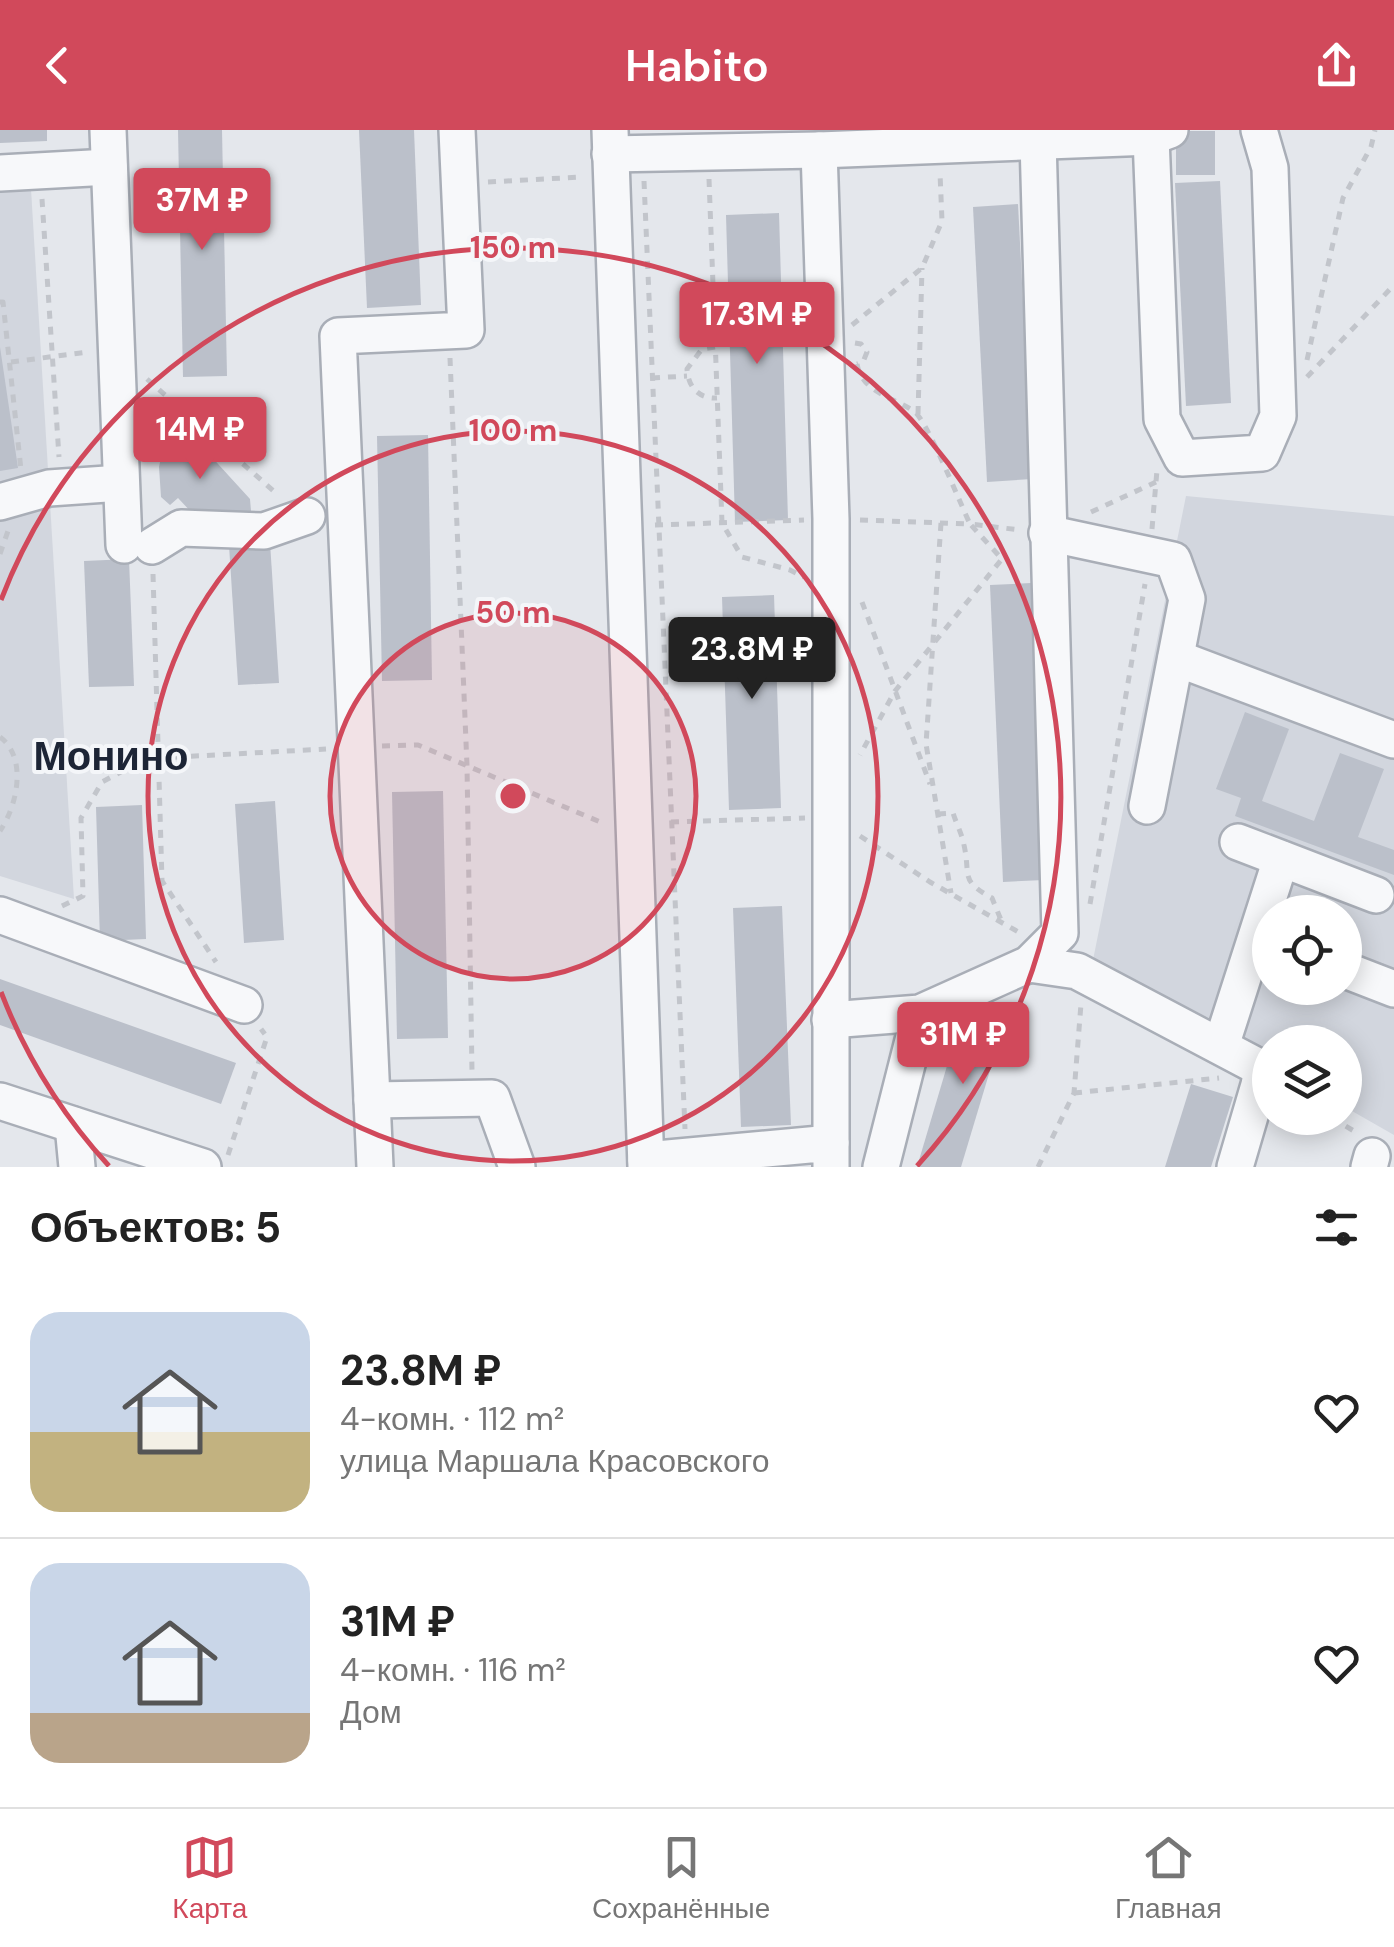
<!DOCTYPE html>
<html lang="ru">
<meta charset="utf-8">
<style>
body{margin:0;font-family:"DM Sans",sans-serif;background:#f2f2f2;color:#222;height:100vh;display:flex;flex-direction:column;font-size:38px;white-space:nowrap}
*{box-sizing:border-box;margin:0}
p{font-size:32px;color:#767676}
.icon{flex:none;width:55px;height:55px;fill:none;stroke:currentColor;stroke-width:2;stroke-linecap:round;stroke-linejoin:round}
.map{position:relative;height:1037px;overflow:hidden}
.details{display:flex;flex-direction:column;background:#fff;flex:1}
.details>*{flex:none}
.tools{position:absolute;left:1252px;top:765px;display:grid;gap:20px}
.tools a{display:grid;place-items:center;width:110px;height:110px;border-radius:50%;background:#fff;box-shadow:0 5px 25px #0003;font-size:50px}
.price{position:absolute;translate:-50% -85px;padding:0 22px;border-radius:10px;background:#d1495b;color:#fff;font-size:32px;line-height:65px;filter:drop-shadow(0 2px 5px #0008)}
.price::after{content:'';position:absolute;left:50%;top:60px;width:30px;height:22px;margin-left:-15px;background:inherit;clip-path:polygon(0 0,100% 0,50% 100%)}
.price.selected{background:#222;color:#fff}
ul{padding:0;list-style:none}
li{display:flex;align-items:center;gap:30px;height:250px;padding:0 30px}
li+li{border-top:2px solid #e0e0e0}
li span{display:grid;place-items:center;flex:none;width:280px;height:200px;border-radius:30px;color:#555}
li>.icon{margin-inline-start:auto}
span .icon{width:120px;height:120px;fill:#fffc;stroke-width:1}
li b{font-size:42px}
h2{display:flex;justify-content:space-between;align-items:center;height:120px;padding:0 30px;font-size:42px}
header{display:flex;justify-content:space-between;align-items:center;height:130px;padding:0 30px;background:#d1495b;color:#fff;font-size:45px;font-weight:600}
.tabs{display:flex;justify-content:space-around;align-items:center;height:140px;border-top:2px solid #e0e0e0;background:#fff;font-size:28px;color:#767676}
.tabs a{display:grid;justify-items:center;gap:5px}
.tabs .selected{color:#d1495b}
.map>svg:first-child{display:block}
</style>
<header><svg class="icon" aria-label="back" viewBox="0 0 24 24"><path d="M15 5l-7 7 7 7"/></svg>Habito<svg class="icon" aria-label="share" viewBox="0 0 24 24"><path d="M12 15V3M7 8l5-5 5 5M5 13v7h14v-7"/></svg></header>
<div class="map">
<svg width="1394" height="1037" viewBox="0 0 1394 1037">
<rect width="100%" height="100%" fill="#e4e7ec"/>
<!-- built -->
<g fill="#d2d6de" fill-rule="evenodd">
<polygon points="31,59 74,769 0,746 0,61"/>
<path d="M1186,366L1394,386V1005L1345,977V912H1270V927L1227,897L1093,830ZM1270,782H1345V858H1270Z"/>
</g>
<!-- building -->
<g fill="#bbc0ca">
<polygon points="0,0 47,0 47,11 0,13"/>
<polygon points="178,0 222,0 227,246 183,247"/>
<polygon points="359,0 414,0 421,175 367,178"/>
<rect x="1176" y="1" width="39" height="44"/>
<polygon points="1220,51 1231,273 1186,276 1175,53"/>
<polygon points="1018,74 1032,349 987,352 973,77"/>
<polygon points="779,83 788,390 735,392 726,85"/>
<polygon points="0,217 18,338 0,341"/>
<polygon points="187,300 250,369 252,393 194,385 178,368 170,375 161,367 159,337 164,313"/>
<polygon points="428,305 432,550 382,551 377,306"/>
<polygon points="270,412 279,553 238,555 229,415"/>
<polygon points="129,429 134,556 89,557 84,431"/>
<polygon points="1031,453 1044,750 1003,752 990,455"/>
<polygon points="774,465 781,678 729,680 722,467"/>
<polygon points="1245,582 1289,599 1262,671 1314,691 1340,623 1384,639 1358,707 1394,720 1394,745 1235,686 1241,668 1216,659"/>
<polygon points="443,661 448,908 397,909 392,662"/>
<polygon points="275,671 284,810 244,813 235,674"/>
<polygon points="142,675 146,809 100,811 96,677"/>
<polygon points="782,776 791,995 741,997 733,778"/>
<polygon points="0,849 236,933 221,974 0,895"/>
<polygon points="966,872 1007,884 961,1037 917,1037"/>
<polygon points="1191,954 1233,967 1211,1037 1165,1037"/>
</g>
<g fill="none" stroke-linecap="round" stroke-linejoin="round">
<!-- minor casing -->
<g stroke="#a9aeb7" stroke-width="40">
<g id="minor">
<polyline points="108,0 124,415"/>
<polyline points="610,0 646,1037"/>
<polyline points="1151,7 1162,289 1182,328 1262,323 1278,286 1270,38 1259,0"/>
<polyline points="819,20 831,389 831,1013"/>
<polyline points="610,24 819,20 1151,7 1170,0"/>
<polyline points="0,43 109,37"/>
<polyline points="0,372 49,358 121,353"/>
<polyline points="1047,403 1173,430 1187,469 1147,676"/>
<polyline points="152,416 181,398 264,401 307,386"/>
<polyline points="1176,528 1394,610"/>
<polyline points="1238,712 1376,765"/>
<polyline points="0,785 244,875"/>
<polyline points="1029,834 1077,841 1255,935 1261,944 1259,955 1235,1037"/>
<polyline points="1345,840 1394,859"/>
<polyline points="830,890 920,883 1029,834 1060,803 1038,10"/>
<polyline points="1221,916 1281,729"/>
<polyline points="372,970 492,968 517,1037"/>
<polyline points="0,971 203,1037"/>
<polyline points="73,995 77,1037"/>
<polyline points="646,1030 831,1013 831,1037"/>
<polyline points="375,1037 338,206 466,200 457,0"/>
<polyline points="881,1037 920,883"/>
<polyline points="1369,1037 1372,1026"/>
</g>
</g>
<!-- path -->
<g stroke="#c2c5cb" stroke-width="5" stroke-dasharray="8 8" stroke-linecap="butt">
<polyline points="709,49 722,393 742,427 790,440 804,447"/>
<polyline points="644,51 685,999"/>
<polyline points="488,52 582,47"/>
<polyline points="42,69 59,327"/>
<polyline points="0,172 3,172 21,340"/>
<polyline points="852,195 922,138 942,91 940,43"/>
<polyline points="855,213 861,214 867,222 863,232 857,234"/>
<path d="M715,217L702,219L687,239C688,257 699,269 717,268"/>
<polyline points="450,228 467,636 472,942"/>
<polyline points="1307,230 1343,68 1371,17 1375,0"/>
<polyline points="11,232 88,222"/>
<path d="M857,234C862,263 894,267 915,282C928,293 960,373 970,394L1020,400"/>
<polyline points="1307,247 1394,155"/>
<polyline points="652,248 687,246"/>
<polyline points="147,249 277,364"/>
<polyline points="918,284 922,138"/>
<polyline points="1091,382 1156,352"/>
<polyline points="860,390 970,394 1002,429 895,561 860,625"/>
<polyline points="941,393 926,614 951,763"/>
<polyline points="655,395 804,390"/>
<polyline points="1152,399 1157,340"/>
<polyline points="0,424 9,398"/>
<polyline points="153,444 162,751 216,832"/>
<polyline points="862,472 930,654"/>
<path d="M0,607C28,628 17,676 0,701"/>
<polyline points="382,616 418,615 605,694"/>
<polyline points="159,628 326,619"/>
<path d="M938,684L953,683C956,693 962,704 964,715C971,746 959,750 992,768L1001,790"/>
<polyline points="671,692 805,688"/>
<polyline points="860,706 930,752 1022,804"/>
<polyline points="1090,774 1145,454"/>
<polyline points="62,776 83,766 81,688 102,652 158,622"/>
<polyline points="1074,963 1219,948"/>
<polyline points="1332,988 1359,1004"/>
<polyline points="228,1025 267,907 261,899"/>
<polyline points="1038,1037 1074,963 1081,874"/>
</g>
<!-- minor -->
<use href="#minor" stroke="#f7f8fa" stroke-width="35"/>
</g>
<!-- distance rings -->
<circle cx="513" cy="666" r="183" fill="#d1495b" fill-opacity=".12"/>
<g fill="none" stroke="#d1495b" stroke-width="5">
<circle cx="513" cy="666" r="183"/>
<circle cx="513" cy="666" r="365"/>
<path d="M109 1036A548 548 0 0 1 1 862M1 470A548 548 0 1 1 917 1036"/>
</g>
<g text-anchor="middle" stroke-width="8" stroke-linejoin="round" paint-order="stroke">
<!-- district labels -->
<g font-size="40" font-weight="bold" fill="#1d2536" stroke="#f4f6f9">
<text x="111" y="640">Монино</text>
</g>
</g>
<circle cx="513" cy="666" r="15" fill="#d1495b" stroke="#f4f6f9" stroke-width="5"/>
<g font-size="30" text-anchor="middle" font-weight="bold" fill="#d1495b" stroke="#f4f6f9" stroke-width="8" stroke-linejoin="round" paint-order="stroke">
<text x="513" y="128">150 m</text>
<text x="513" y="311">100 m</text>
<text x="513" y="493">50 m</text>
</g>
</svg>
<div class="tools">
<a><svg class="icon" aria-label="locate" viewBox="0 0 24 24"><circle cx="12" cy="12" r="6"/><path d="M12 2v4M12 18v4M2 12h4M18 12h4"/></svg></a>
<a><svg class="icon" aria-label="layers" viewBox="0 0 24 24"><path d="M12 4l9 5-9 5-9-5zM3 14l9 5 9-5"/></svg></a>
</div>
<b class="price" style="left:202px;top:123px">37M ₽</b>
<b class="price" style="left:757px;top:237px">17.3M ₽</b>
<b class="price" style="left:200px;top:352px">14M ₽</b>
<b class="price selected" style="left:752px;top:572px">23.8M ₽</b>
<b class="price" style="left:963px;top:957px">31M ₽</b>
</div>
<section class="details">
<h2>Объектов: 5<svg class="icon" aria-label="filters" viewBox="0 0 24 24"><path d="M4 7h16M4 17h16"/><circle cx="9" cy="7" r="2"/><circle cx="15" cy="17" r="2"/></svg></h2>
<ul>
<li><span style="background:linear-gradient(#c9d6e8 60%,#c2b280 0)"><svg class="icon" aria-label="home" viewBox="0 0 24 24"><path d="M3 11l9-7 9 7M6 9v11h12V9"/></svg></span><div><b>23.8M ₽</b><p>4-комн. · 112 m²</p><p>улица Маршала Красовского</p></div><svg class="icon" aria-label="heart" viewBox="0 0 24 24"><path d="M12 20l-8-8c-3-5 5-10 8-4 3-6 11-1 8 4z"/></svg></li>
<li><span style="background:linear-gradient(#c9d6e8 75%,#b9a48a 0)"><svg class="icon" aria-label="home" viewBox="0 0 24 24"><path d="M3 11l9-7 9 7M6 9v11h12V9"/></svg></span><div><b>31M ₽</b><p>4-комн. · 116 m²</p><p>Дом</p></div><svg class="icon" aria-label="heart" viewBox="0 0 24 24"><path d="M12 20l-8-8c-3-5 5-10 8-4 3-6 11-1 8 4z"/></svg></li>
</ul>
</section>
<nav class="tabs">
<a class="selected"><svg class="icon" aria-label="map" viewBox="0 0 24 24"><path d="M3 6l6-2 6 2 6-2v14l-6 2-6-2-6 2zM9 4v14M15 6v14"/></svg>Карта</a>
<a><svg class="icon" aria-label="saved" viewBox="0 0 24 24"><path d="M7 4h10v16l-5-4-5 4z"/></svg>Сохранённые</a>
<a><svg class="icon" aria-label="home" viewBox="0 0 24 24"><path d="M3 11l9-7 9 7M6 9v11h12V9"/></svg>Главная</a>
</nav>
